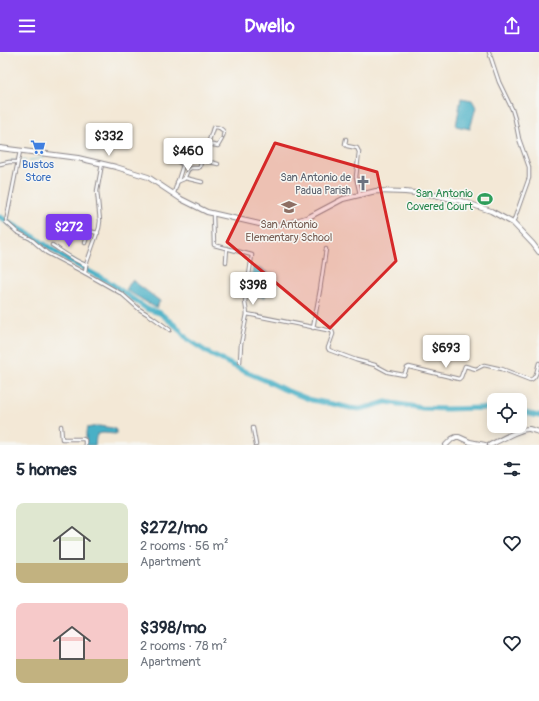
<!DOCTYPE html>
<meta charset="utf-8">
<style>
body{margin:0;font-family:Pangolin,sans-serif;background:#f2f2f3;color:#1f2937;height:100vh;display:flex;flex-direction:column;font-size:15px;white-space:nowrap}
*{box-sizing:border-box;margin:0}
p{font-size:13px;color:#747a83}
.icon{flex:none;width:22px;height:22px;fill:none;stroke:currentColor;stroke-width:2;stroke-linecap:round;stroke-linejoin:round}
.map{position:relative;height:393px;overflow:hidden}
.details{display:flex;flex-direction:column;background:#fff;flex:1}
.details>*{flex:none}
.controls{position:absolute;left:487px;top:341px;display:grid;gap:8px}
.controls a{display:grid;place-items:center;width:40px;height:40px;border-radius:8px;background:#fff;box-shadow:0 2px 10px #0003;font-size:20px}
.price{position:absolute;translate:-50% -34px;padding:0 9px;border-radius:4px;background:#fff;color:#222;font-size:13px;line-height:26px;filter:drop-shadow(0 1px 2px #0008)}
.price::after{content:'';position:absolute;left:50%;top:24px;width:12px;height:9px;margin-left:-6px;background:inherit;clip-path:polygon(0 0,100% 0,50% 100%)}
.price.active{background:#7c3aed;color:#fff}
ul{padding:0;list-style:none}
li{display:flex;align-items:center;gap:12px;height:100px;padding:0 16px}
li span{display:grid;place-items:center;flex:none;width:112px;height:80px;border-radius:8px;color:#555}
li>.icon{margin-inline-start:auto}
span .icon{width:48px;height:48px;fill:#fffc;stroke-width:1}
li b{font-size:17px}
h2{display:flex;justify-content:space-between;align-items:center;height:48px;padding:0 16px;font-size:17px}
header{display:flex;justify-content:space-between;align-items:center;height:52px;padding:0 16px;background:#7c3aed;color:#fff;font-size:18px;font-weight:700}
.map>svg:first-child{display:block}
</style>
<header><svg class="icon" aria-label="menu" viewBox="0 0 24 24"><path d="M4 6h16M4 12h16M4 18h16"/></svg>Dwello<svg class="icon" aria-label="share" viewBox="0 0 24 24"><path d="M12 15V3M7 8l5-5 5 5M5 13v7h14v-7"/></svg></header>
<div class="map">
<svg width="539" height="393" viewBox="0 0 539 393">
<rect width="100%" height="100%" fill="#f6f6f2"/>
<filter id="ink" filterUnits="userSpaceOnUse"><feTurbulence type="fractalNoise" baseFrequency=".025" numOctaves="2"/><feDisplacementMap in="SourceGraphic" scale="8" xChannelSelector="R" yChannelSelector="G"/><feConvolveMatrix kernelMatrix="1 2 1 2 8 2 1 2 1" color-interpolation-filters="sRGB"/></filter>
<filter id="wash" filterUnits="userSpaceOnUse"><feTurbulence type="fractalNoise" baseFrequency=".012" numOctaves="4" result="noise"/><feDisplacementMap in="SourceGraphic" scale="16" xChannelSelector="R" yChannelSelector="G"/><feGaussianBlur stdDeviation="0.9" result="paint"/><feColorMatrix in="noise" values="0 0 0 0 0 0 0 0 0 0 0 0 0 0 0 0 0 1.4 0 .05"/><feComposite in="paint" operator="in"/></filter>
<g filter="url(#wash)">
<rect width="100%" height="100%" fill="#f3e8d6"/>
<!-- water -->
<g fill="#48b0c6" stroke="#356980">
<polygon points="461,46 472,48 476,55 470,77 456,74"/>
<path d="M253,215C261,217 267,219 272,225L265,245H263L249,242Z"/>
<polygon points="132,228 160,249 156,256 126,238"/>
<polygon points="99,374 113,376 116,378 116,382 103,381 98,382 96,385 95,393 86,393 86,380 87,376 92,375"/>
</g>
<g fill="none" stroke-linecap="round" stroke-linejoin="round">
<!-- stream -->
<path stroke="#48b0c6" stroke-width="1" d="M10,109C23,108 30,110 43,105"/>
<!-- river -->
<g stroke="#48b0c6" stroke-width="5">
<polyline points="0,165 36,186 64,206 109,230 147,257 160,261 177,275 187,287 210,302 246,320 269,330 283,337 311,348 333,352 350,356 360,357 373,354 386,350 422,356 446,357 479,356 494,357"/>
<polyline points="520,360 539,364"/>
</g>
</g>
</g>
<g filter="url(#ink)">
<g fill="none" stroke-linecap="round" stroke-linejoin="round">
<!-- street casing -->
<g stroke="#8a8588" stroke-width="4.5">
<g id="street">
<polyline points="489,0 499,30 512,57 515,67 519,87 529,115 529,126 513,171"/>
<path d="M222,87L218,94L208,92L213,76L215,75C218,75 222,77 224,80L223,84"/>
<polyline points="346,87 345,92 347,94 357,96 359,100 356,125 360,142"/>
<polyline points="20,99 6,170 17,180 31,187 47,201 85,221"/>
<polyline points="202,108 218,112"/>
<polyline points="0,112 9,110 18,110"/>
<polyline points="185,126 202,130"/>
<polyline points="177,130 184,127 188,118 191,116 198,116 200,115 202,104 208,92"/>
<polyline points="174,141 183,113 182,112 175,108"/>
<path d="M213,162L214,193L252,203L245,250L247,262L332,279L333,282L328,296L329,298L356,308L375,313L388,320L404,323L407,316L409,315L459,327L461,325L465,314L476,317L484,313L502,317L530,328C537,326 537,317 539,311"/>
<polyline points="85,191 89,179 98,181"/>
<path d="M52,193C63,200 74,209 86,213L99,176L100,169L97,139L102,112"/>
<polyline points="226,210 227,196"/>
<polyline points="86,213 85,221 122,242 139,257 152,265 170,278"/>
<polyline points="313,276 320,238 326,197"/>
<polyline points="240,310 241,292 247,262"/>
<polyline points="61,374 62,387 83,387 85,388 85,393"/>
<polyline points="253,376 256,393"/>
</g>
</g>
<!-- secondary casing -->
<g stroke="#8a8588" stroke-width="6">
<g id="secondary">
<polyline points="0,96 78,106 116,115 148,125 181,147 207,160 268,174 285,172 296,169 309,165 343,147 376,139 405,140 434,143 465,150 479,155 491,159 513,171 533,192 539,200"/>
<polyline points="446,393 452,387 456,385 459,385 470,390 485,393"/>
<path d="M490,393C499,389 520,376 529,377C533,378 536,379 539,380"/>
</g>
</g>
<!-- street -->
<use href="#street" stroke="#fff" stroke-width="2.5"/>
<!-- secondary -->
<use href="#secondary" stroke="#fff" stroke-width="4"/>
</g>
</g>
<!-- marked area -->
<path fill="#d62828" fill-opacity="0.2" stroke="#d62828" stroke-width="3" stroke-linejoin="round" d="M275,91L377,120L396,209L330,276L227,190Z"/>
<!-- icons -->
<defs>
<g id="supermarket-bare" transform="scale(1.2)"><path d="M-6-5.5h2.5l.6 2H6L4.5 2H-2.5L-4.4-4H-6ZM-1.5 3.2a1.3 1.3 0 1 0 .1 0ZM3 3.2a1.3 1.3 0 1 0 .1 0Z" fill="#3f7fe0" stroke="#f6f6f2" stroke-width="2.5" paint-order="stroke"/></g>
<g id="church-bare" transform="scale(1.2)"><path d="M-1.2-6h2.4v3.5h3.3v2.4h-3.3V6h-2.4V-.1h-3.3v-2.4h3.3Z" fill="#6b7280" stroke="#f6f6f2" stroke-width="2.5" paint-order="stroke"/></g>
<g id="stadium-bare" transform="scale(1.2)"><path d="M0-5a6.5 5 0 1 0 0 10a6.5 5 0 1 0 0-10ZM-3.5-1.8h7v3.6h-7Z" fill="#2e9e5b" stroke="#f6f6f2" stroke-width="2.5" paint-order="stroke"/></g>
<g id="school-bare" transform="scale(1.2)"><path d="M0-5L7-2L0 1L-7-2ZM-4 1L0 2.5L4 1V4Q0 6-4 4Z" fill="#8d6e63" stroke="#f6f6f2" stroke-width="2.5" paint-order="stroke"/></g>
</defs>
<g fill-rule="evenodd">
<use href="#supermarket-bare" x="38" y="95"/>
<use href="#church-bare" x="363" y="131"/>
<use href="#stadium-bare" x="485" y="147"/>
<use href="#school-bare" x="289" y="155"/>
</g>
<g text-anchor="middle" stroke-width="3" stroke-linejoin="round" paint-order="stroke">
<!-- shop labels -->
<g font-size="11" fill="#366cbe" stroke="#f6f6f2">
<text x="38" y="116">Bustos<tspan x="38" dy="13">Store</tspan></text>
</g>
<!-- worship labels -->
<g font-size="11" fill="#5b616d" stroke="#f6f6f2" text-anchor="end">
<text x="351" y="129">San Antonio de<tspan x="351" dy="13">Padua Parish</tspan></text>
</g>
<!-- leisure labels -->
<g font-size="11" fill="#27864d" stroke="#f6f6f2" text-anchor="end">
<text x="473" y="145">San Antonio<tspan x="473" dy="13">Covered Court</tspan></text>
</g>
<!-- education labels -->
<g font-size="11" fill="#785e54" stroke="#f6f6f2">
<text x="289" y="176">San Antonio<tspan x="289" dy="13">Elementary School</tspan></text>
</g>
</g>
</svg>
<div class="controls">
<a><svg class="icon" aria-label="locate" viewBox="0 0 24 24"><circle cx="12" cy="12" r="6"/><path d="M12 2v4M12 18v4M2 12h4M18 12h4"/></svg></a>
</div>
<b class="price" style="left:109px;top:105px">$332</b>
<b class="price" style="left:188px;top:120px">$460</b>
<b class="price active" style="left:69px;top:196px">$272</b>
<b class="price" style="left:253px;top:254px">$398</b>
<b class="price" style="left:446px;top:317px">$693</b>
</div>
<section class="details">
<h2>5 homes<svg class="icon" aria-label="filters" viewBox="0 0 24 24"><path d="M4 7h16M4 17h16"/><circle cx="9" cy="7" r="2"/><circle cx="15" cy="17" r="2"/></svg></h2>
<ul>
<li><span style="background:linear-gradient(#dfe7d0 75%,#c2b280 0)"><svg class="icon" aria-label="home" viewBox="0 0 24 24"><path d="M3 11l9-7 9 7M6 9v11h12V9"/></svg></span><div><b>$272/mo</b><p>2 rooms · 56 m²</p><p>Apartment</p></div><svg class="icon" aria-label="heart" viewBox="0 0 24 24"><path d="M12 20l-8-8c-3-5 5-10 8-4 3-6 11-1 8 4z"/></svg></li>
<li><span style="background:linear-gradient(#f6c9c9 70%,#c2b280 0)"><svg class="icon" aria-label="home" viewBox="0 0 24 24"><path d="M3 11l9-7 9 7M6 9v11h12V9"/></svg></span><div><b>$398/mo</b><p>2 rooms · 78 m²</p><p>Apartment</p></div><svg class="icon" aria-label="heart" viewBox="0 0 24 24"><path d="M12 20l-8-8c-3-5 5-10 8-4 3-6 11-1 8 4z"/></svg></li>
</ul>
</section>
